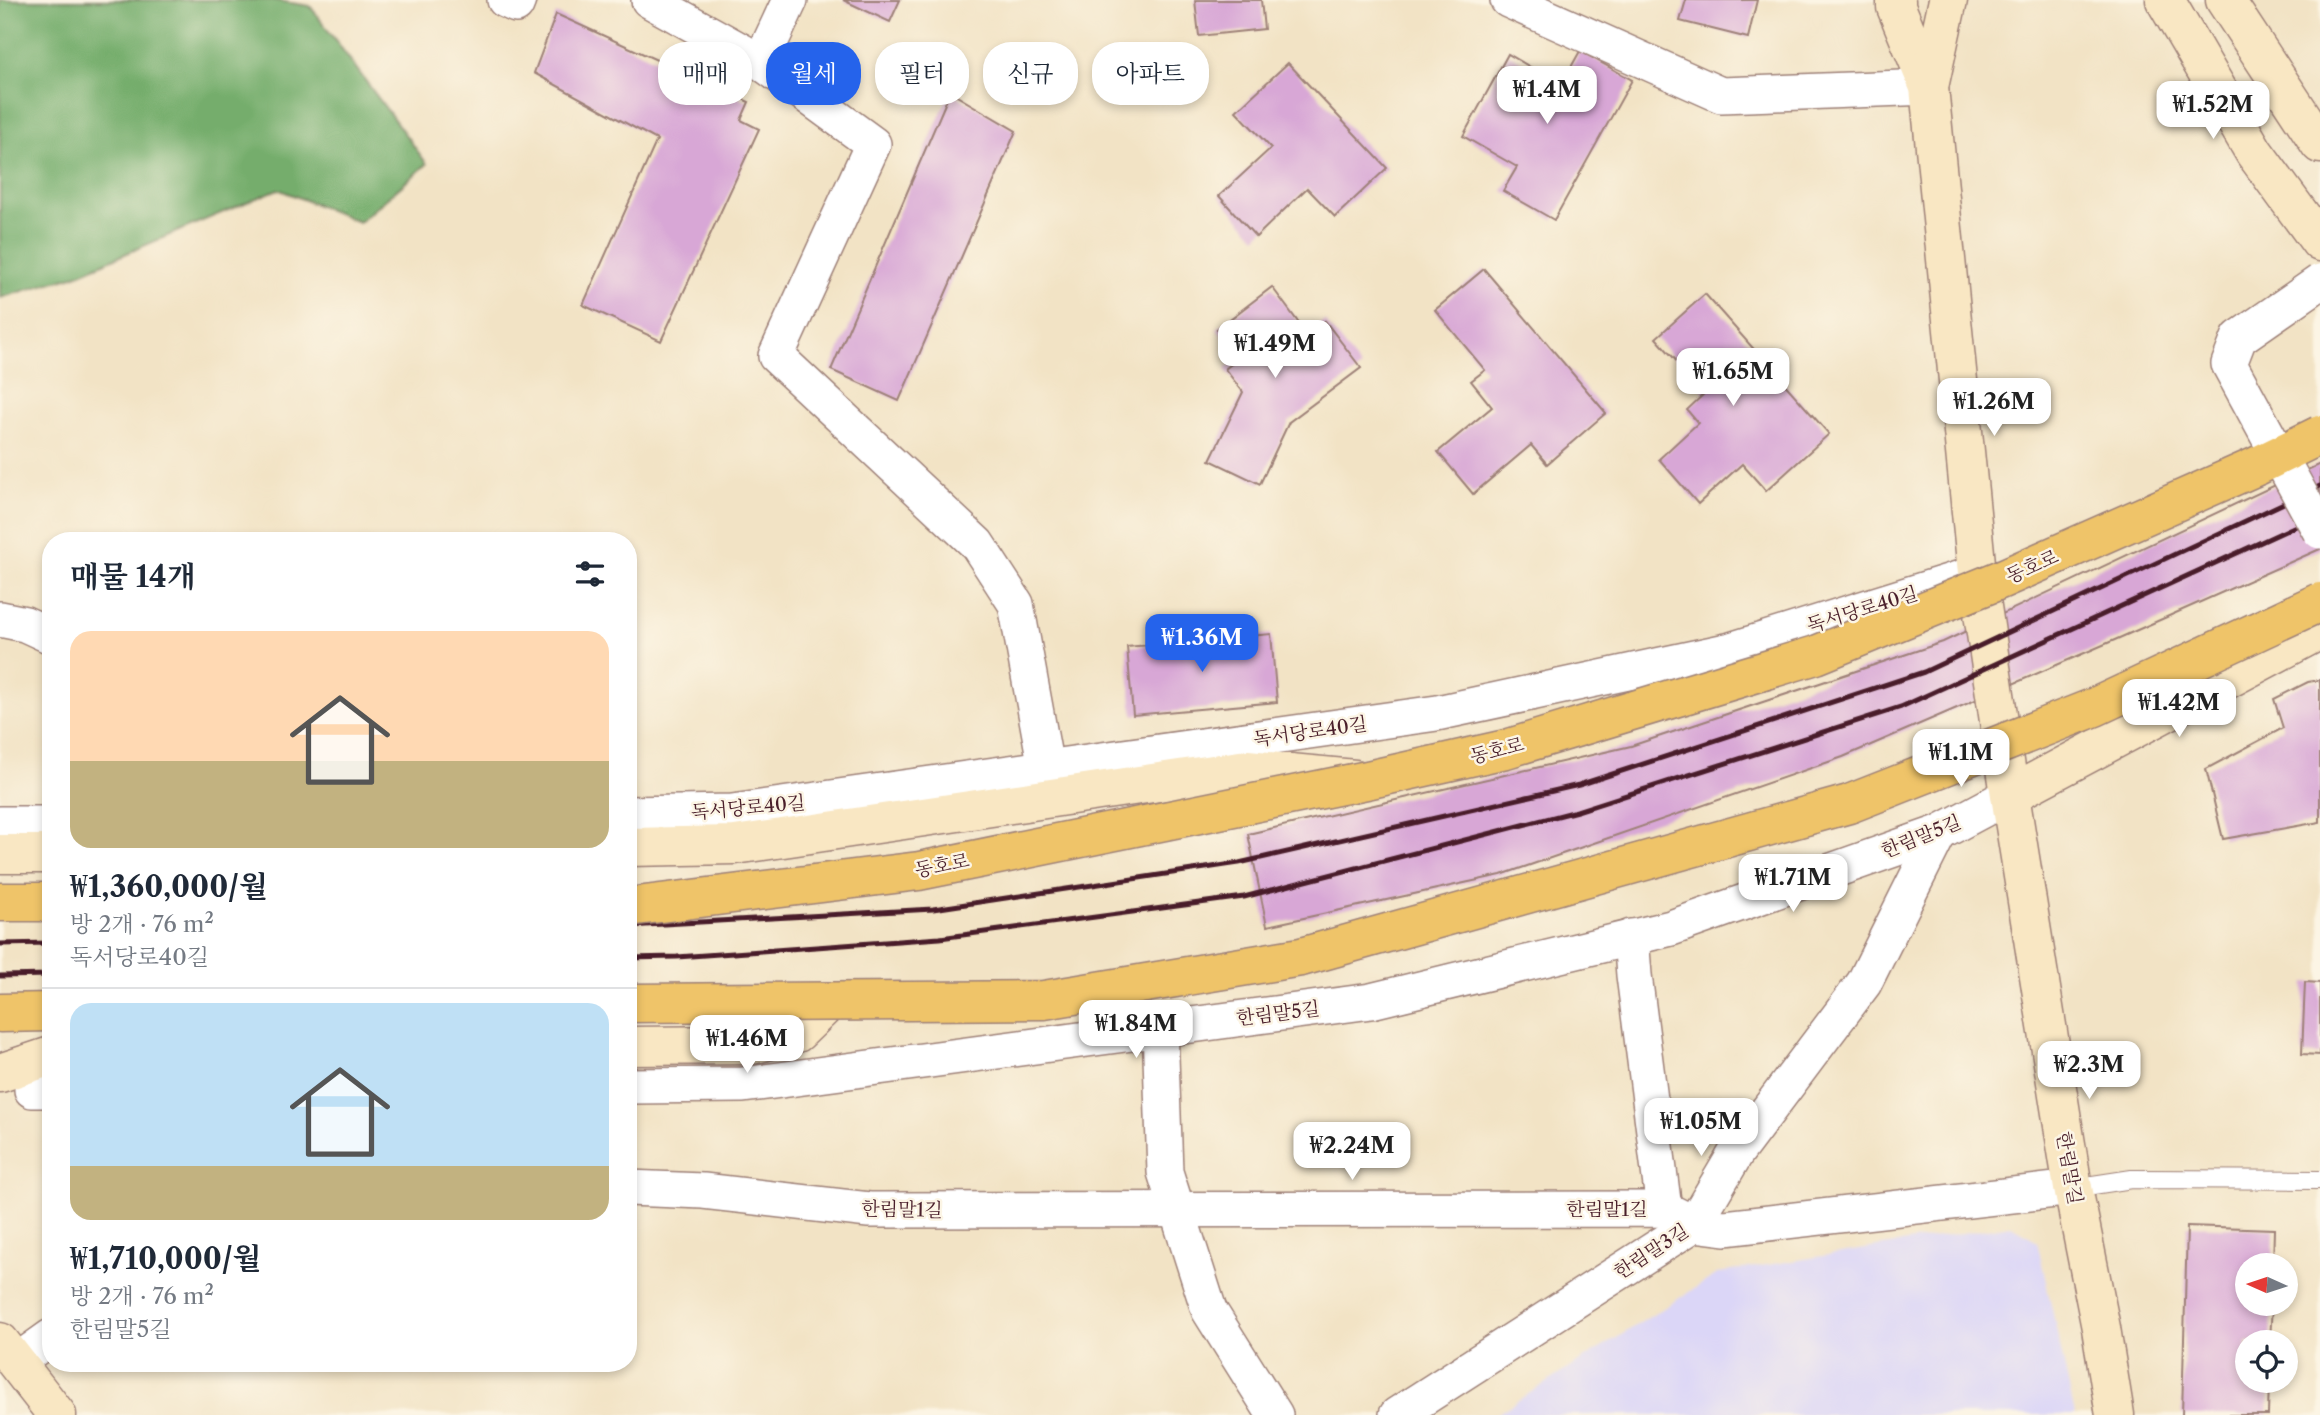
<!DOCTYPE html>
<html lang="ko">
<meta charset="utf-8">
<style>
body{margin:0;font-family:"Libre Caslon Text","Noto Serif KR",serif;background:#f6f6f7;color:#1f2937;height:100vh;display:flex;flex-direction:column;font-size:26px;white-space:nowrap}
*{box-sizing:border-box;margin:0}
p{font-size:23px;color:#747a83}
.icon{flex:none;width:38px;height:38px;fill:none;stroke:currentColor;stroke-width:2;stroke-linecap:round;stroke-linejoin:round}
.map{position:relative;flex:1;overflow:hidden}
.sheet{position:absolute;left:42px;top:532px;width:595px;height:840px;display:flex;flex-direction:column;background:#fff;border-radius:28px;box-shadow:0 4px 10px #0003}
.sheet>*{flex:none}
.top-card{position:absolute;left:658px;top:42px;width:665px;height:63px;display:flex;gap:14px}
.needle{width:46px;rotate:273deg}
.fabs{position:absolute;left:2235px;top:1253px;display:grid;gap:14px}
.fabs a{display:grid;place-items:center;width:63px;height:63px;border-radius:50%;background:#fff;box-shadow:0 4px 10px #0003;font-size:35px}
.price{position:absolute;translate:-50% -60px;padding:0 16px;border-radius:14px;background:#fff;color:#222;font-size:23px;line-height:46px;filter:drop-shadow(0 2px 4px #0008)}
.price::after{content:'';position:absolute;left:50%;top:42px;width:21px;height:16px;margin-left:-10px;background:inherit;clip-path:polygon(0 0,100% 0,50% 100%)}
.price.active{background:#2563eb;color:#fff}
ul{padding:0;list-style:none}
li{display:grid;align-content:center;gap:14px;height:371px;padding:0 28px}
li+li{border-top:2px solid #e0e1e3}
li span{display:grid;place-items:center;height:217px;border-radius:21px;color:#555}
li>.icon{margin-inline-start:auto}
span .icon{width:126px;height:126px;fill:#fffc;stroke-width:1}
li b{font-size:30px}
h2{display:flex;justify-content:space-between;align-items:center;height:84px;padding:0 28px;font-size:30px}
.chip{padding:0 24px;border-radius:28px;background:#fff;box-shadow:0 4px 10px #0003;font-size:24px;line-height:63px}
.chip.active{background:#2563eb;color:#fff}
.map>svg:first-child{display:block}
</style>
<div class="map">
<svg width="2320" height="1415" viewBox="0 0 2320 1415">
<rect width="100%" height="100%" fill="#fcf5e5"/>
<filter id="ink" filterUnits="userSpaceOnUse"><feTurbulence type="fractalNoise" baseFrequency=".0143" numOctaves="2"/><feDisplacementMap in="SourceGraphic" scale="14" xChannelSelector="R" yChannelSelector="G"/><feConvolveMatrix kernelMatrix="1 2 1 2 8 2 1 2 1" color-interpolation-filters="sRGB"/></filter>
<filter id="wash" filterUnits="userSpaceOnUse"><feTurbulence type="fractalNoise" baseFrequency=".00686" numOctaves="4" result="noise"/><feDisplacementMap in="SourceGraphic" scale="28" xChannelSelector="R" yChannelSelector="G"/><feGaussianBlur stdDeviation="1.57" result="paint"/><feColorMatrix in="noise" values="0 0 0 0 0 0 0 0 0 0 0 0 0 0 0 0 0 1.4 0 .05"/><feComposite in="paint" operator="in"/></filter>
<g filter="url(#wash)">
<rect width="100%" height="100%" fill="#f2e3c5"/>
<!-- built -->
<polygon fill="#dbd6f7" points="2011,1225 2037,1241 2075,1415 1495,1415 1719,1273"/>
<!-- forest -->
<polygon fill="#74ad6c" stroke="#5f664c" stroke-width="2" points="0,0 272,0 310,6 427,164 359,222 278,189 73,276 0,298"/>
<g id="blocks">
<!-- building -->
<g fill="#d8a7d6">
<polygon points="843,0 900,0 890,22"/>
<polygon points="1195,0 1261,0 1264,29 1199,36"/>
<polygon points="1686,0 1757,0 1748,38 1680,21"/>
<polygon points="556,14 749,102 741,120 759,129 661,341 583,305 657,140 534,73"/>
<polygon points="1580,51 1632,80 1554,220 1503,191 1517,167 1463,136 1508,54 1561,85"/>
<polygon points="1288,63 1387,168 1335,217 1307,188 1256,237 1219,196 1271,148 1236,111"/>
<polygon points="950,92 1016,131 899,401 831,370"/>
<polygon points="1484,269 1606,413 1547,464 1531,445 1473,494 1438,452 1492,407 1471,381 1485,370 1435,310"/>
<polygon points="1272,287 1307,334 1325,321 1361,368 1289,422 1260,484 1210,460 1243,392 1225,369 1239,358 1217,329"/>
<polygon points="1705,294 1829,434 1766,491 1742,464 1698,504 1659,459 1698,423 1687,410 1705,393 1656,338"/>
<polygon points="2320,464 2320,549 2117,639 1843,757 1501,875 1267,926 1248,834 1631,746 1943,642"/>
<polygon points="1271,634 1277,702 1133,715 1127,647"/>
<polygon points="2320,680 2320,822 2223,839 2206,769 2283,728 2274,699 2308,682"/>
<polygon points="2305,982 2320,983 2320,1055 2302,1054"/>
<polygon points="2187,1226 2274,1229 2273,1265 2247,1265 2247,1304 2272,1304 2270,1342 2247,1342 2247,1381 2269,1381 2268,1415 2182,1415"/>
</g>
</g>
</g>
<g filter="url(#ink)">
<use href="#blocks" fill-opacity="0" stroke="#9e8178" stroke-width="2"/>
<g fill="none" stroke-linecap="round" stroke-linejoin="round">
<!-- lane casing -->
<g stroke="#9e8178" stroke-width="20">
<polyline id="lane" points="2073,1188 2132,1179 2320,1180"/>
</g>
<!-- street casing -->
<g stroke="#9e8178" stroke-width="38">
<g id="street">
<polyline points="505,0 516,5 518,0"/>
<polyline points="649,0 761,62"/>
<polyline points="790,0 761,62 873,144 776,356 977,544 1016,604 1046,768"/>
<polyline points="1508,0 1721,95 1929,87"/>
<polyline points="0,619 25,624 51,636"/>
<polyline points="628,814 732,812 1437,713 1731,650 1974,574"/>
<polyline points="0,824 51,824"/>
<polyline points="1631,937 1634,975 1664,1209"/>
<polyline points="1160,1028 1165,1172 1209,1310 1275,1415"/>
<polyline points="628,1086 743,1085 1371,1001 1671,928 1939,833 2010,795"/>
<polyline points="32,1090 51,1090"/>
<polyline points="628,1188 703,1191 869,1210 1664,1209 1694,1224 1725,1228 2073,1188"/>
<polyline points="16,1362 51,1337"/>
<polyline points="1397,1415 1694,1224 1736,1153 1864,983 1939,833"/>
</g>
</g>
<!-- secondary casing -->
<g stroke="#9e8178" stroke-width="41">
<g id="secondary">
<polyline points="1896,0 1896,7 1929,87 1977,573 2010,795 2073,1188 2101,1328 2115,1415"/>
<polyline points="2165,0 2254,152 2320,242"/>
<polyline points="2225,0 2320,144"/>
<polyline points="1929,87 1948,0"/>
<polyline points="2010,795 2320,630"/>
<polyline points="628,847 735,845 1247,769 1355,779"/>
<polyline points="0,854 51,854"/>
<polyline points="628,1046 752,1045 797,1033 829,1002"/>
<polyline points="0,1073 51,1056"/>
<polyline points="0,1342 57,1415"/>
</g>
</g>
<!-- primary casing -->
<g stroke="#9e8178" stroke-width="41">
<g id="primary">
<polyline points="0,902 51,902"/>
<polyline points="0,1013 51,1012"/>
</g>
</g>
<!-- lane -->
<use href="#lane" stroke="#fff" stroke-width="18"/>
<!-- street -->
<use href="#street" stroke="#fff" stroke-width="35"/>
<!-- secondary -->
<use href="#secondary" stroke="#f9e7c3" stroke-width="38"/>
<!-- primary -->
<use href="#primary" stroke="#efc469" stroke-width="38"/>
<!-- rail -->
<g stroke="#4a1f2b" stroke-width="5">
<polyline points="628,926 933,909 1239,863 1579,785 1924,672 2320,486"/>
<polyline points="0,944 51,943"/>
<polyline points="628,958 677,957 940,938 1244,897 1577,811 1901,707 2320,515"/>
<polyline points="0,976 51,975"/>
</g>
<!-- street-bridge casing -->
<g stroke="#9e8178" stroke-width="38" stroke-linecap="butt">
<polyline id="street-bridge" points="2320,282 2239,338 2229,364 2320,531"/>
</g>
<!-- primary-bridge casing -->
<g stroke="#9e8178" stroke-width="41" stroke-linecap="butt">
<g id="primary-bridge">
<polyline points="628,907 919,871 1367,780 1506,749 1816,655 2002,579 2257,466 2320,435"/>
<polyline points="628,1003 1044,1000 1301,957 1849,804 2095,707 2320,602"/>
</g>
</g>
<!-- street-bridge -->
<use href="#street-bridge" stroke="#fff" stroke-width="35"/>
<!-- primary-bridge -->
<use href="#primary-bridge" stroke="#efc469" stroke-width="38"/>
</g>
</g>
<g text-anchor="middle" stroke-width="5" stroke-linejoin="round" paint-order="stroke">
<!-- street labels -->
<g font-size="19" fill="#4a1f2b" stroke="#fcf5e5">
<text transform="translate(2032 566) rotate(-24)" y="7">동호로</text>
<text transform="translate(1862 609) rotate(-17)" y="7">독서당로40길</text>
<text transform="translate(1310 731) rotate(-8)" y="7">독서당로40길</text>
<text transform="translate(1497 750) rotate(-14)" y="7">동호로</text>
<text transform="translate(748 807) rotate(-5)" y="7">독서당로40길</text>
<text transform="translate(1921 836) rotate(-22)" y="7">한림말5길</text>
<text transform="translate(942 865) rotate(-11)" y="7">동호로</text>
<text transform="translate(1278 1013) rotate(-7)" y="7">한림말5길</text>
<text transform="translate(2070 1168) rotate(80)" y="7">한림말길</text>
<text transform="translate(902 1209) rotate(1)" y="7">한림말1길</text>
<text x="1607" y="1216">한림말1길</text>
<text transform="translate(1651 1251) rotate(-33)" y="7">한림말3길</text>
</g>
</g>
</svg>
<div class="fabs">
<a><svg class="needle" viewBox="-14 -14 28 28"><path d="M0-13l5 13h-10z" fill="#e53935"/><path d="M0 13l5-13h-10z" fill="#747a83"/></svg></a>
<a><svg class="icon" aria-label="locate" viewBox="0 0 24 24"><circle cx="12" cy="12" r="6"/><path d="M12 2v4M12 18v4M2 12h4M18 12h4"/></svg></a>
</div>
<b class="price" style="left:1547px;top:126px">₩1.4M</b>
<b class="price" style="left:2213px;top:141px">₩1.52M</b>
<b class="price" style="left:1275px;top:380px">₩1.49M</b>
<b class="price" style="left:1733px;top:408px">₩1.65M</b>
<b class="price" style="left:1994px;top:438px">₩1.26M</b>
<b class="price active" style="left:1202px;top:674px">₩1.36M</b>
<b class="price" style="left:2179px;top:739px">₩1.42M</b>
<b class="price" style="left:1961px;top:789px">₩1.1M</b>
<b class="price" style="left:1793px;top:914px">₩1.71M</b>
<b class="price" style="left:1136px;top:1060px">₩1.84M</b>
<b class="price" style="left:747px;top:1075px">₩1.46M</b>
<b class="price" style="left:2089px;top:1101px">₩2.3M</b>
<b class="price" style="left:1701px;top:1158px">₩1.05M</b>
<b class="price" style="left:1352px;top:1182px">₩2.24M</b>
<div class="top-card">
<a class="chip">매매</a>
<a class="chip active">월세</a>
<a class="chip">필터</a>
<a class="chip">신규</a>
<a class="chip">아파트</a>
</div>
<section class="sheet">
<h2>매물 14개<svg class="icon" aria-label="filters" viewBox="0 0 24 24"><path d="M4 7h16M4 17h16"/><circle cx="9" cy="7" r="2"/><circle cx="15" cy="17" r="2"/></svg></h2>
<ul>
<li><span style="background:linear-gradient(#ffd9b3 60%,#c2b280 0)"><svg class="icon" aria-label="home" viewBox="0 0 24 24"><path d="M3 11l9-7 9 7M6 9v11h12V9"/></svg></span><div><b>₩1,360,000/월</b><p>방 2개 · 76 m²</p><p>독서당로40길</p></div></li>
<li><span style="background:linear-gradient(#bfe0f5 75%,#c2b280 0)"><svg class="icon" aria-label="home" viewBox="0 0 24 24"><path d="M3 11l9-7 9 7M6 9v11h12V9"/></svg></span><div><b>₩1,710,000/월</b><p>방 2개 · 76 m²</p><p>한림말5길</p></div></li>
</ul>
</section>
</div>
